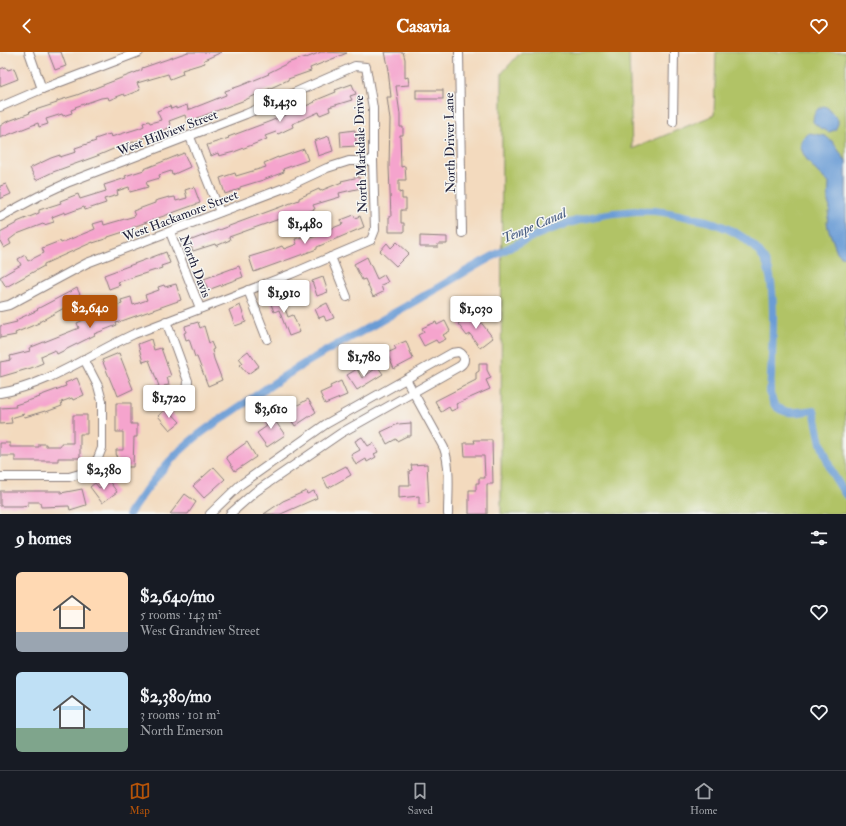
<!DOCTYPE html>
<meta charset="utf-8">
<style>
body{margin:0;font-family:"IM FELL Double Pica",serif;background:#242831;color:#f1f3f6;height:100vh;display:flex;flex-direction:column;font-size:15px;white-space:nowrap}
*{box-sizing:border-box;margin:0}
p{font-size:13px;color:#9ea1a6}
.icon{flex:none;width:22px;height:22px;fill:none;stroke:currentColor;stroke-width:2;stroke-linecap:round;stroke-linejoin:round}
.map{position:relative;height:462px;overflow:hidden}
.side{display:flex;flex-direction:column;background:#171b24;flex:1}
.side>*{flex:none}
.price{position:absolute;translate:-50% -34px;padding:0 9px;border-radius:4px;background:#fff;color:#222;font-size:13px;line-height:26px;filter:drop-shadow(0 1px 2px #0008)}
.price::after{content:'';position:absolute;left:50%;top:24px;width:12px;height:9px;margin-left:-6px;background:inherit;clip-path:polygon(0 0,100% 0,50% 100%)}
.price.current{background:#b45309;color:#fff}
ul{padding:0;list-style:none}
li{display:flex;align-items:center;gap:12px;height:100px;padding:0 16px}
li span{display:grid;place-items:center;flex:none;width:112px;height:80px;border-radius:6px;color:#555}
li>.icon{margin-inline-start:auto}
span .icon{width:48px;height:48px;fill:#fffc;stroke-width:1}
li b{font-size:17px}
h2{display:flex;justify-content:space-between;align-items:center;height:48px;padding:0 16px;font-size:17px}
header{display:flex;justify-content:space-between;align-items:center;height:52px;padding:0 16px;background:#b45309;color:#fff;font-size:18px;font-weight:700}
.tabs{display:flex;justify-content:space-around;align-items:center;height:56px;border-top:1px solid #363941;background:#171b24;font-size:11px;color:#9ea1a6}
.tabs a{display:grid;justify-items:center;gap:2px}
.tabs .current{color:#b45309}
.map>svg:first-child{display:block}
</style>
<header><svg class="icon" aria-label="back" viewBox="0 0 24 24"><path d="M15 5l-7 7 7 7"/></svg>Casavia<svg class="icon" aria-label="heart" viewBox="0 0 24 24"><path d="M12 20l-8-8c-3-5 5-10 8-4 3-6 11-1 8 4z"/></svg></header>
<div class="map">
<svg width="846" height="462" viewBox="0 0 846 462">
<rect width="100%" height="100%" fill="#f6f6f2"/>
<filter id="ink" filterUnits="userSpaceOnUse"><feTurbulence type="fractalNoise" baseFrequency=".025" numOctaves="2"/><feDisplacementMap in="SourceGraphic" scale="8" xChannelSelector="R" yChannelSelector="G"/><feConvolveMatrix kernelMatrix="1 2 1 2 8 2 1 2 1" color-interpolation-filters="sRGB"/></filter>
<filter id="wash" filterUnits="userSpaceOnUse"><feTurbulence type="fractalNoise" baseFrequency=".012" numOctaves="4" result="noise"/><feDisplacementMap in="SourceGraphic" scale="16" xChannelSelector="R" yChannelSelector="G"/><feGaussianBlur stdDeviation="0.9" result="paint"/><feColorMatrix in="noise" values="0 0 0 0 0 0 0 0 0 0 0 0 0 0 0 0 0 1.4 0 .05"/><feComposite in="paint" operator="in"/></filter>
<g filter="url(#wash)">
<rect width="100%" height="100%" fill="#f3dabe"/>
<!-- green -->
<polygon fill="#b1c366" stroke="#6a7250" points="521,0 629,0 632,97 714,63 716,0 846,0 846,462 501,462 502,21"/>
<!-- water -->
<g fill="#6b9cd5" stroke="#465f88">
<path d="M824,54L828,56L838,68V72L835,78L829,80L820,76L813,70C813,63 816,56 824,54Z"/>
<path d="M810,81L825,84L832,89L846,109V205L841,204L837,200L828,176L827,170L830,156L828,150L829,131C820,123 793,99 803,86C806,83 806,82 810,81Z"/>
</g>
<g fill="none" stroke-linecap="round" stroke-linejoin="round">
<!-- canal -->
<path stroke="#6b9cd5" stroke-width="8" d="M129,462C148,434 169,406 196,385C209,374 225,365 239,355C256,344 273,331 291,320C324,299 360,281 394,261C467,221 529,173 614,161C627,160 640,158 654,159C667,160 680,163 693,166C720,171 748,183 764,207C779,229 771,313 770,343C772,345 772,349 774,352C783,364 801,360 814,358L821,391L832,421L846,443"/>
</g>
<g id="blocks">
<!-- building -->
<g fill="#f5a4cd">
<polygon points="48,0 61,0 66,14 55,18"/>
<polygon points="188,0 222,0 204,8 205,11 182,18 183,22 170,27 168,22 137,31 140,38 125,44 124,42 109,48 108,45 101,46 75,55 76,56 71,58 72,61 63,64 62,62 46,67 48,72 39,75 38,71 0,86 0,74 6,70 30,61 29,60 57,51 57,49 77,43 142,18 142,16"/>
<polygon points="321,0 347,1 310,16 311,19 288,27 288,28 245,48 187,70 185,63 169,69 171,75 161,79 162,80 140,87 140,88 118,95 97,104 53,120 36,128 30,116 51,106 60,103 60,105 76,100 75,96 96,89 95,87 110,82 111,85 140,76 144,74 143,71 149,69 150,71 161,68 157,59 170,54 171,57 176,55 176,57 187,53 188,58 201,53 226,43 225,39 240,34 269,22 268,21 290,10 306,5 306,6"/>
<polygon points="385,0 403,0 405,7 405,26 408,25 409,33 396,34 400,62 400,75 403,75 403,83 400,83 401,115 405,114 406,128 399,128 399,141 402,140 402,147 406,147 406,158 401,158 401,171 404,171 404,180 389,180 389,165 391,165 389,115 390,68 387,45 391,45 388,18 389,18"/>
<polygon points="6,15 8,18 14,16 18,27 0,34 0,17"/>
<polygon points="352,32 356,42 350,44 352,48 329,55 330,59 320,63 319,60 292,72 293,75 278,82 276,80 265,84 267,87 234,100 219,104 218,101 211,104 207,93 229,86 228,85 271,69 315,50 314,49 336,40 335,38"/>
<rect x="416" y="38" width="27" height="9"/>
<polygon points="355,78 356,94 341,95 340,80"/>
<polygon points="329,84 333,99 318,104 314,89"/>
<polygon points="304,97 308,108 283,117 284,120 263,128 240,135 240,137 225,142 220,126 235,121 236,124 266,115 264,111 278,105 278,106"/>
<polygon points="184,101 190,115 172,123 171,119 159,123 160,126 146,130 148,135 130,140 129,135 117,139 118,143 104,147 106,151 85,158 84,155 65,162 65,160 52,165 54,170 44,173 43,172 17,182 9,188 11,192 4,196 0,189 0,180 17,171 17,170 39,161 39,158 61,151 60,149 78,142 80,147 106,139 104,133 126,126 125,124 144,118 144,117"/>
<polygon points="359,125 361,136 339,141 340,145 313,153 315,157 300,163 292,167 291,164 282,166 229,185 230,188 216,194 215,192 193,199 189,189 299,148 299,146 319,137 320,139 342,130 341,129"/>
<polygon points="6,132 11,142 0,147 0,134"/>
<polygon points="194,135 200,151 133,175 133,177 108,185 108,186 93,191 93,190 44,212 44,214 6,235 0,225 21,213 18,207 25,203 28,209 44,201 42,196 60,189 61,191 95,177 93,172 103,169 104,173 135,164 133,159 155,151 155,149 169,145 169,146 175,145 176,149 187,146 185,138"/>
<polygon points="354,163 355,166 360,164 364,175 317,195 317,197 254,220 249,205 272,198 282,194 284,197 297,192 295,187 305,184 306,187 320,183 320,181 343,172 341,168"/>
<polygon points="420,184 447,185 447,192 438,192 438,195 420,195"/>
<polygon points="397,190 409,201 396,214 380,199 387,191 391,196"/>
<polygon points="166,200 170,211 161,214 162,216 118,230 120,233 109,237 104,223"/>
<polygon points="367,205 377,227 384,223 388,230 381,233 383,240 373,245 365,227 362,228 354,212"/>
<polygon points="239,214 243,225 208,238 204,227"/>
<polygon points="323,225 328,240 317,244 312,229"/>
<polygon points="176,232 181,248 116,271 117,273 94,282 95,283 57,302 55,298 41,304 43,311 31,316 0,325 0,310 11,308 10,304 30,299 29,296 79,276 77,271 105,258 106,260 117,256 116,254 122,252 121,248 131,245 133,253 147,248 145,243 159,238 158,235 164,233 165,235"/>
<polygon points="77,236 83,249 65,258 64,256 39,270 39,271 15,281 16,283 0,286 0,274 17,270 16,268 38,258 37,257"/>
<polygon points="279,240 288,265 293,263 300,280 289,284 279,258 274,260 268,244"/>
<polygon points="327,251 334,266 326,269 324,264 319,266 315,257"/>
<polygon points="240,253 246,270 235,274 229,258"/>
<polygon points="473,260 493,286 480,296 470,282 467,284 458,272"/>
<polygon points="445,269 450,279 443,283 446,287 438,291 436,288 424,294 418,283 424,280 422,276 436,270 437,273"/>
<polygon points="198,270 200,276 204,274 209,291 211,290 214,297 212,298 214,307 222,328 208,334 197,305 195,305 189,287 186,288 184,281 186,280 185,274"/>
<polygon points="151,287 154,298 161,296 171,324 167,325 169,333 164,334 168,350 153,354 148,337 159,334 149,308 143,310 138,292"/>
<polygon points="406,289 413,307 394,317 387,301 396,297 394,294"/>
<polygon points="248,299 259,314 248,322 240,313 243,311 239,306"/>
<polygon points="119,301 133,337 118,344 115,336 114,337 102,308"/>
<polygon points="479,311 487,311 487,318 491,326 486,328 490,337 456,352 458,356 451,359 449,355 441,360 435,349 476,328 476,321 479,319"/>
<polygon points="378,315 383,322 357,338 347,323 357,317 362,326"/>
<polygon points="77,326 84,343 73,348 72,346 61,350 62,354 46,360 45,359 25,365 24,362 11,366 12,371 0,372 0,356 16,355 15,353 40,345 39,344 66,334 65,331"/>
<polygon points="341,329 347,343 325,352 320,341 331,336 330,334"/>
<polygon points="308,347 316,360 295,374 286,360"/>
<polygon points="116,351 131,351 131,372 137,372 137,385 134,385 133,415 117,415 116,398 123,398 123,380 116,380"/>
<polygon points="167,356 180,370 170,378 158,364"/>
<polygon points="273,358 280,367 276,370 285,383 267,395 257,381 267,374 264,370 270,366 268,362"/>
<polygon points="73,363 87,363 87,382 80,382 80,406 58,406 58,409 15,409 15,404 0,404 0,391 10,391 10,395 39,395 39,392 46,392 46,394 61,394 61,391 73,391"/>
<polygon points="411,371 411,384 407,384 397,389 396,387 387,392 381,380 398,372"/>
<polygon points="362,385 368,394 373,391 378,400 374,402 376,405 367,410 366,407 356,413 351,403 360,398 355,389"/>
<polygon points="474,388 492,388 493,432 487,432 487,462 469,462 469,438 476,438 476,431 479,431 479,426 485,426 484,404 465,404 464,391 475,391"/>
<polygon points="247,390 256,405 235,419 226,405"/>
<polygon points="427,412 429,451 419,452 419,444 399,446 399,433 410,433 409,419 412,418 411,413"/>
<polygon points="346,414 351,423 328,436 323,426"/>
<polygon points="214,415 225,427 204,446 193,434"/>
<polygon points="109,429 117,440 102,451 90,435 95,431 99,436"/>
<polygon points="82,437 86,453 70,458 69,454 41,455 40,450 28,450 28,453 22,454 0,454 0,439 61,439 61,441"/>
<polygon points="306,439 307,442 314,439 317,446 281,462 264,462 283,449"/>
<polygon points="185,442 196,450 188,462 170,462"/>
</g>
</g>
</g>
<g filter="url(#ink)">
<use href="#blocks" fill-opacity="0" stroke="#8a7e7c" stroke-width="1"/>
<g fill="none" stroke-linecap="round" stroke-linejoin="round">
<!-- street casing -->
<g stroke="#8a7e7c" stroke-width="10">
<g id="street">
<polyline points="29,0 42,37"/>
<polyline points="459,0 462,181"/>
<polyline points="0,55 42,37 139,0"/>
<polyline points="673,70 674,0"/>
<polyline points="190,85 220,160"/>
<path d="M0,165L39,144L69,130L246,62L355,14L366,15L373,56V109L375,178L371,188L291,222L134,282C90,302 48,333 0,341"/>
<polyline points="170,180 200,256"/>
<polyline points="331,205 347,245"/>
<polyline points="248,238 267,287"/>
<polyline points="0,255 9,253 87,211 284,136 327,116 349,109 373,109"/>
<polyline points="166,269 188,329 187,343"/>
<path d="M406,327L444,396C451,416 448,441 448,462"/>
<polyline points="0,425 69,425 83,421 93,414 98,406 102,396 102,349 98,334 84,307"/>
<path d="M210,462L240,433L326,372L452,301L459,300C465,303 466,310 460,314L341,381L255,440L230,462"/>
</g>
</g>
<!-- street -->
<use href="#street" stroke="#fff" stroke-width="8"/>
</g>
</g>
<g text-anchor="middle" stroke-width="3" stroke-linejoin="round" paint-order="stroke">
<!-- street labels -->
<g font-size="13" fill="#22223b" stroke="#f6f6f2">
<text transform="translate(167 80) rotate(-21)" y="5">West Hillview Street</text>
<text transform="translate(449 91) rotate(-91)" y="5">North Driver Lane</text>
<text transform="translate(360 102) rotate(-92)" y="5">North Markdale Drive</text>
<text transform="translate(180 163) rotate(-21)" y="5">West Hackamore Street</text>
<text transform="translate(196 214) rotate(69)" y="5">North Davis</text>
</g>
<!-- water labels -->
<g font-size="14" font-style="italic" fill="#435980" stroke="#f6f6f2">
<text transform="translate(534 173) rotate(-23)" y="5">Tempe Canal</text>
</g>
</g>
</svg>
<b class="price" style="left:280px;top:71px">$1,430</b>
<b class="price" style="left:305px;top:193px">$1,480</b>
<b class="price" style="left:284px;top:262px">$1,910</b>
<b class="price current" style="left:90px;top:277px">$2,640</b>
<b class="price" style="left:476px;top:278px">$1,030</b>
<b class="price" style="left:364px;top:326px">$1,780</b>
<b class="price" style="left:169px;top:367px">$1,720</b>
<b class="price" style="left:271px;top:378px">$3,610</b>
<b class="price" style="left:104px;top:439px">$2,380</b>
</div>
<section class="side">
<h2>9 homes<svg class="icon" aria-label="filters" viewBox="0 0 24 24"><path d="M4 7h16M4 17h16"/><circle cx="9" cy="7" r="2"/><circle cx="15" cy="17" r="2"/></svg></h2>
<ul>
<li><span style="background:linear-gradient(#ffd9b3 75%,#9aa5b1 0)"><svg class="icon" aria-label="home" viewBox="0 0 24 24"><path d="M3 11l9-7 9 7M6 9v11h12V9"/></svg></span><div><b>$2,640/mo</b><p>5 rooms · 143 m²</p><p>West Grandview Street</p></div><svg class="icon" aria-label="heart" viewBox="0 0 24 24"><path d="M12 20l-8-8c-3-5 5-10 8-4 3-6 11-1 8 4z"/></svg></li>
<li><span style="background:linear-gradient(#bfe0f5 70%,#7fa58c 0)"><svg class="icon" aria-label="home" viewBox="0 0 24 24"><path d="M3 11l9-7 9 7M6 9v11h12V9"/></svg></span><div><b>$2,380/mo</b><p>3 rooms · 101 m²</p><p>North Emerson</p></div><svg class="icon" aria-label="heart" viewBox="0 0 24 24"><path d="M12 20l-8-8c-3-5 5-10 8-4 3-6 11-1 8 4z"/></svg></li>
</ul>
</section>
<nav class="tabs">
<a class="current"><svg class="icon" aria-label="map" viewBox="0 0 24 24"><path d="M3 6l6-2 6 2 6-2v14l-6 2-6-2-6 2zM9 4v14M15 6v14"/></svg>Map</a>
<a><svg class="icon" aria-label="saved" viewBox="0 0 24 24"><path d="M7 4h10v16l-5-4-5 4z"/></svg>Saved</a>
<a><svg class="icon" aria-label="home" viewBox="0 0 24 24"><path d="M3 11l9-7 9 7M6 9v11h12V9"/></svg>Home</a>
</nav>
